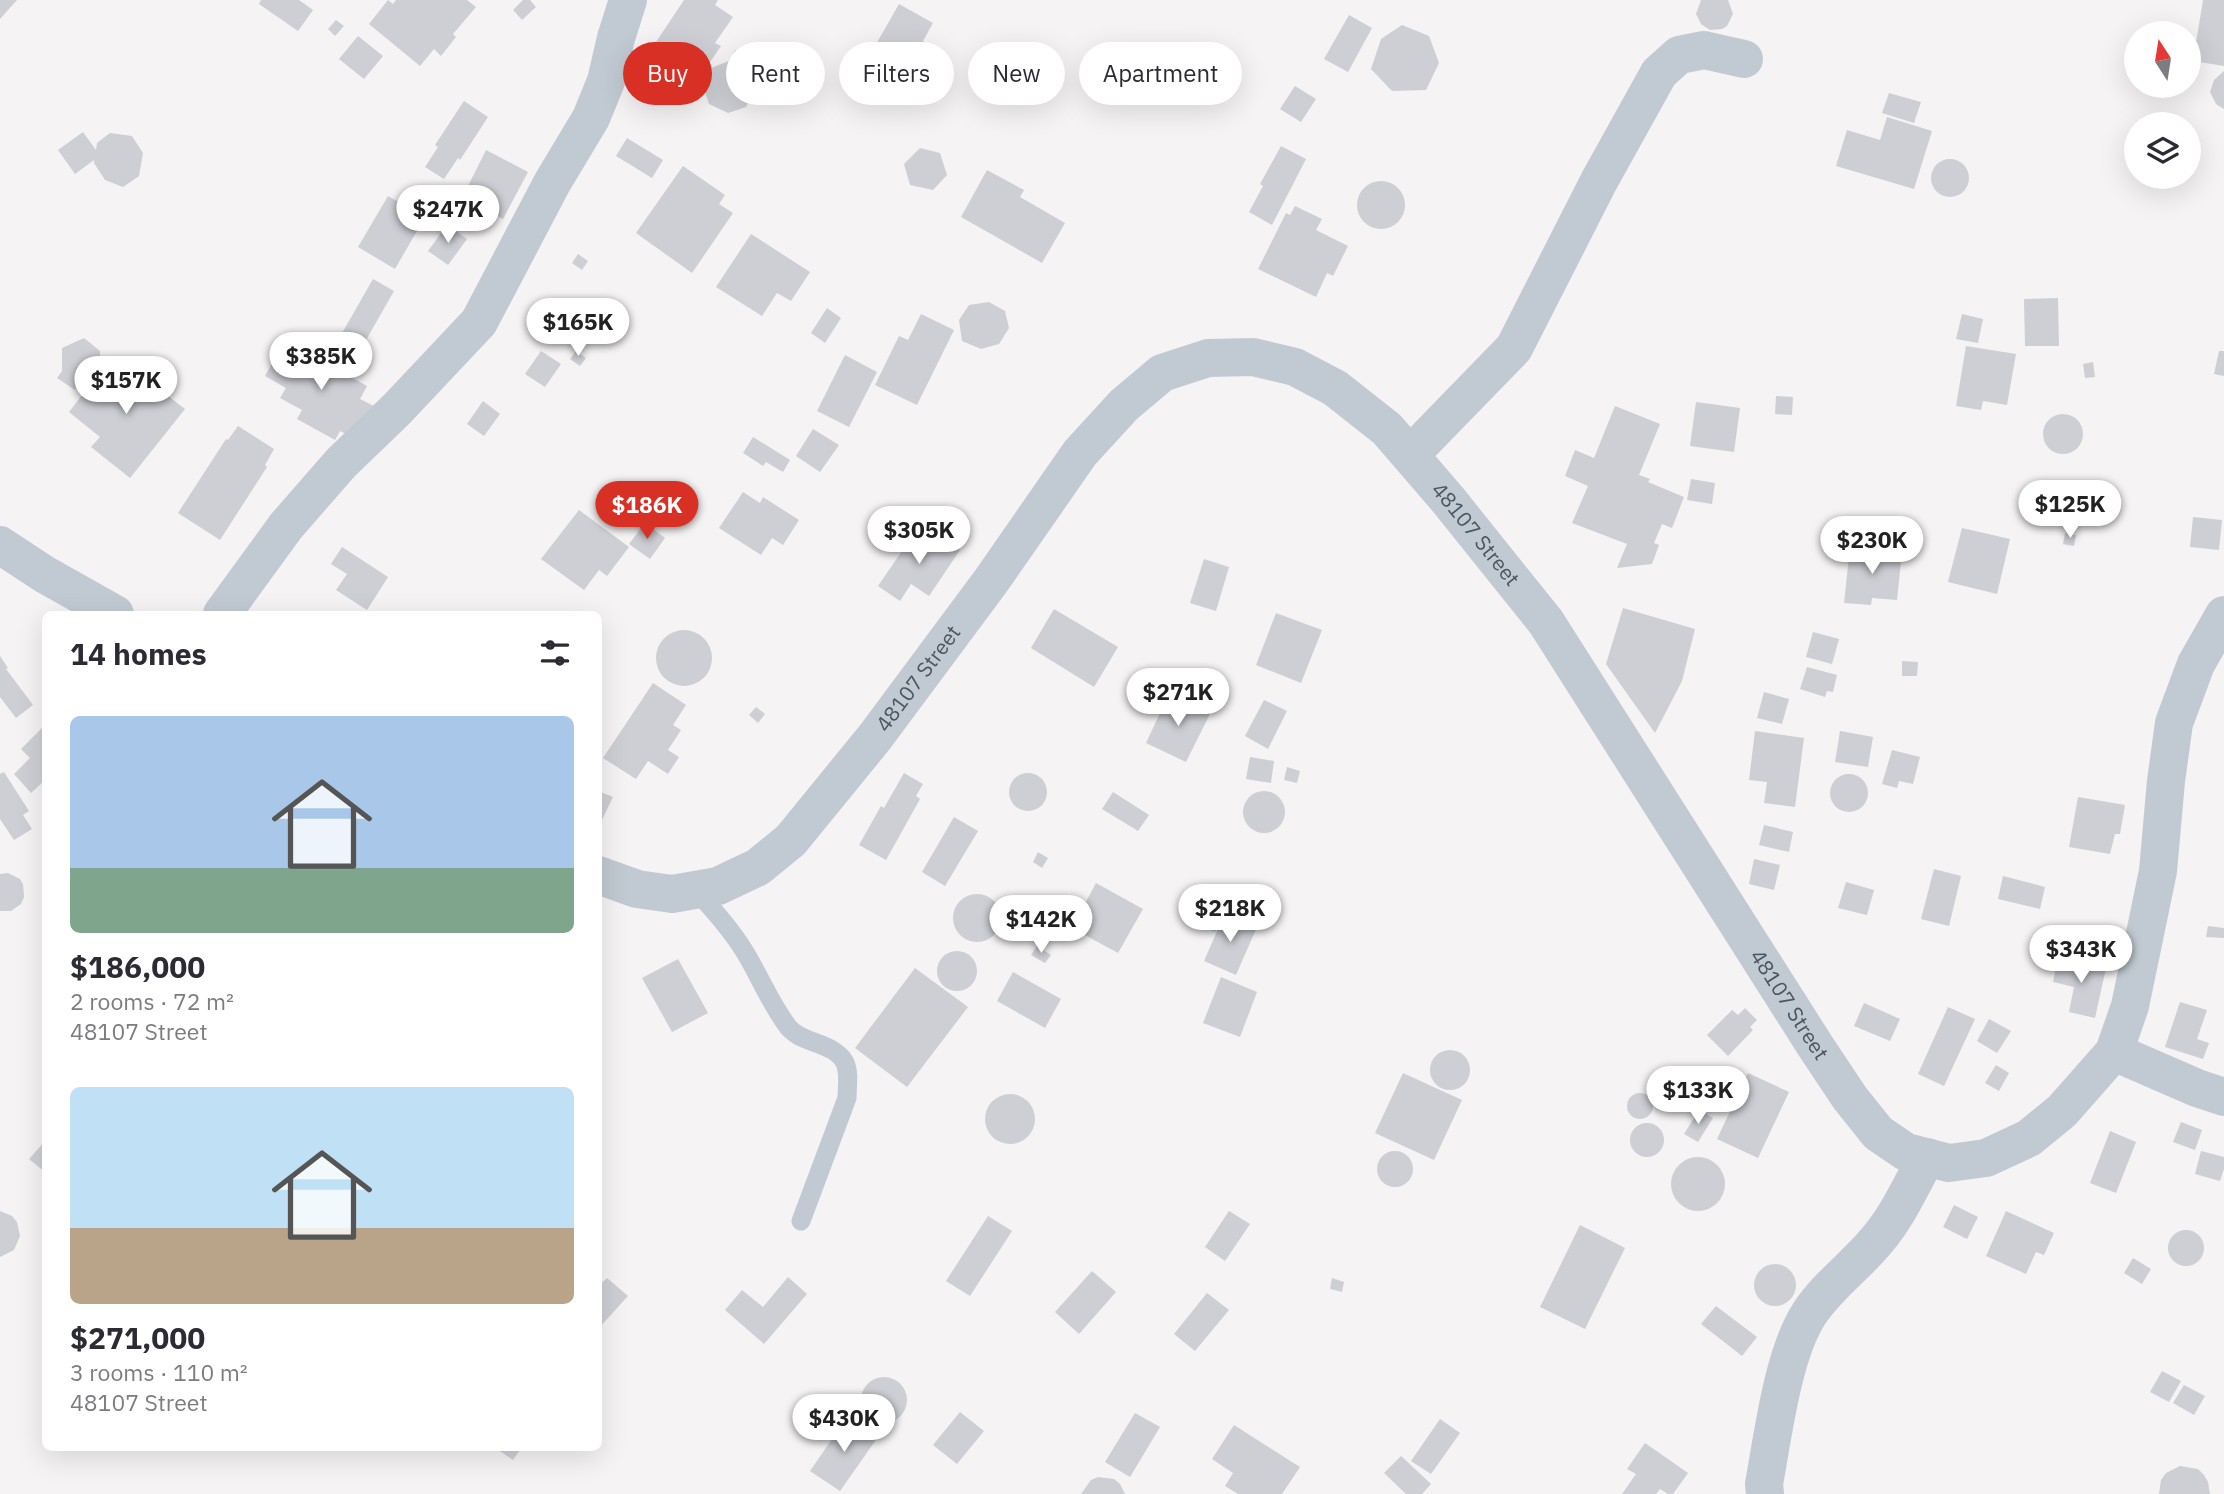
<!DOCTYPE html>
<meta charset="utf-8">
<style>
body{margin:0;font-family:"IBM Plex Sans",sans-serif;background:#f7f7f7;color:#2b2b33;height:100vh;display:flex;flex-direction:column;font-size:26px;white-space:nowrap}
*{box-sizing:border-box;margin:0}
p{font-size:23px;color:#7c7c81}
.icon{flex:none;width:38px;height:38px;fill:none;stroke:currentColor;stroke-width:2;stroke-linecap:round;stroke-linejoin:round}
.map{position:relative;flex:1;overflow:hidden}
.panel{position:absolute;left:42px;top:611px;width:560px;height:840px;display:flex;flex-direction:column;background:#fff;border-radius:10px;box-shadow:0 7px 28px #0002}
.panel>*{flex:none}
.banner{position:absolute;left:623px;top:42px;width:665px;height:63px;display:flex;gap:14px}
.needle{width:46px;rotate:348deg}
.controls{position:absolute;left:2124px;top:21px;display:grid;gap:14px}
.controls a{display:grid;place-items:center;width:77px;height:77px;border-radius:50%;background:#fff;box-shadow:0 7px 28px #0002;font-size:35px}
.price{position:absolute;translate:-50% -60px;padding:0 16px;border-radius:24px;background:#fff;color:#222;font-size:23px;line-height:46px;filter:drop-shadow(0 2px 4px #0008)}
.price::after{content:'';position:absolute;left:50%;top:42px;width:21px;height:16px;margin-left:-10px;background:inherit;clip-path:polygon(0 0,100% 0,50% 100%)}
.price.current{background:#d93025;color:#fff}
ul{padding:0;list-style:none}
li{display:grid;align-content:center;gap:14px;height:371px;padding:0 28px}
li span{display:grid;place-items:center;height:217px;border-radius:10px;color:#555}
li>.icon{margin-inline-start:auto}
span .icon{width:126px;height:126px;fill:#fffc;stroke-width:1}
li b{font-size:30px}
h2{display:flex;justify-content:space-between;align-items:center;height:84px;padding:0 28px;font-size:30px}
.pill{padding:0 24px;border-radius:32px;background:#fff;box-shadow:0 7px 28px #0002;font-size:24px;line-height:63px}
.pill.current{background:#d93025;color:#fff}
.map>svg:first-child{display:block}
</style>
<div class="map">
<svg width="2224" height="1494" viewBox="0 0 2224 1494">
<rect width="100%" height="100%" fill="#f5f3f3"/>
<!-- building -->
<g fill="#cdcfd5">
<polygon points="0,0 17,0 0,19"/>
<polygon points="261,0 299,0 313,10 298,31 259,4"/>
<polygon points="388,0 393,4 396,0 467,0 476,7 453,34 456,37 441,56 434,49 420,66 369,24"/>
<polygon points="523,0 530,0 536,7 522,20 513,10"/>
<polygon points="684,0 718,0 715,5 733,17 715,43 721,46 688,94 642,63"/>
<polygon points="1701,0 1728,0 1733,14 1727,26 1722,29 1710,30 1701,24 1696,14"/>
<polygon points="2203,0 2224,0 2224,66 2193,61"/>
<polygon points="899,4 933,23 923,41 942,51 928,78 917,71 898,105 855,81"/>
<polygon points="1349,15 1372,28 1348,72 1324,59"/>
<polygon points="336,20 344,26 335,36 328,29"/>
<polygon points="1402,25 1429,36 1439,63 1426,90 1392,91 1371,69 1381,39"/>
<polygon points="358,36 383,56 364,79 339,59"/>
<polygon points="735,50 755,60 748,71 754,89 746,107 728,113 709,104 703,86 711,68 729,61"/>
<polygon points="2224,71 2224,109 2216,104 2210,92 2214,80"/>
<polygon points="1295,86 1316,99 1301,122 1280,109"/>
<polygon points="1889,93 1921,102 1914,123 1882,113"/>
<polygon points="464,101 488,117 460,160 458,158 444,179 425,167 438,147 435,145"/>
<polygon points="1887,117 1932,131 1914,189 1836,166 1847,130 1880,140"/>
<polygon points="83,132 96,150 97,143 110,133 132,136 143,153 139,176 123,187 105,180 94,163 94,160 75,174 58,150"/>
<polygon points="627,138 663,160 652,178 616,156"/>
<polygon points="1281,146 1306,159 1272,225 1249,212 1263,186 1260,184"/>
<polygon points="920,148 940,153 947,175 933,190 910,185 904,164"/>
<polygon points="486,150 528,172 503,219 462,198"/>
<circle cx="1950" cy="178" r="19"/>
<polygon points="683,166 725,195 719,204 733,213 692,273 636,233"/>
<polygon points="987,170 1024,190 1020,197 1065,223 1042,263 961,217"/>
<circle cx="1381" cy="205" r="24"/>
<polygon points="388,196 425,217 395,269 358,247"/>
<polygon points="1295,206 1322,219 1316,230 1348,246 1333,276 1327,273 1316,297 1258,269 1286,213 1290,215"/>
<polygon points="447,225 467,239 448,265 428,251"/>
<polygon points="751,234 810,272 791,301 777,293 762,316 716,287"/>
<polygon points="578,254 588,261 582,270 572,263"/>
<polygon points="373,279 394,291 362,347 341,335"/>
<polygon points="2058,298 2059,346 2025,346 2024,299"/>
<polygon points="989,302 1005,311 1009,328 999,344 981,349 962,341 959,320 969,305"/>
<polygon points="827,308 841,318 825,343 811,333"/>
<polygon points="921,314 954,330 917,405 875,385 899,336 908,340"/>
<polygon points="1962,314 1983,319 1978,343 1956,339"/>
<polygon points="288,335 312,348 308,353 367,386 360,399 378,408 360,441 340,431 335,440 297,419 302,410 280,398 286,388 265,376"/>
<polygon points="84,338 100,351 100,370 82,380 75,390 57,378 62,371 62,348"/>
<polygon points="1966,346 2016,354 2007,405 1983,401 1981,410 1956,406"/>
<polygon points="541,351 561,364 545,387 525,374"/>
<polygon points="576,351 586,358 580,366 570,359"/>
<polygon points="2219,351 2224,351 2224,376 2214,374"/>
<polygon points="845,355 877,372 849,427 817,411"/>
<polygon points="120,359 185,409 130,478 91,447 100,437 69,412 100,372 106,376"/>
<polygon points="2093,362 2095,377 2085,378 2083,364"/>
<polygon points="1776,396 1793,397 1792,415 1775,414"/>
<polygon points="483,401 500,414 484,436 467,424"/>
<polygon points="1696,402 1740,408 1734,452 1690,446"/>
<polygon points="1615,406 1660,424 1639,475 1650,479 1648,482 1684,497 1672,528 1662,524 1654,543 1659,545 1652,564 1617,568 1627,544 1572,523 1588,486 1565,476 1575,450 1594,458"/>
<circle cx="2063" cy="434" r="20"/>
<polygon points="238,426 274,449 265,465 267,467 220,540 178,513 226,439 228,440"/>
<polygon points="813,429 839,445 820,472 796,456"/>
<polygon points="753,437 790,460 783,472 766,462 763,466 743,453"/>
<polygon points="1691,479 1715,483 1712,504 1687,500"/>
<polygon points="743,492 760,503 763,497 799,520 783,545 772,538 761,555 719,528"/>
<polygon points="579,510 629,547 607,576 599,570 584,590 541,559"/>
<polygon points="2193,517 2222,520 2219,550 2190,547"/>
<polygon points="645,523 665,538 650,559 629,544"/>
<polygon points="1962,528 2010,539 1997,594 1948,582"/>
<polygon points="917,529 934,541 938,535 960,550 929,596 911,584 900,601 878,586"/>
<polygon points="2065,533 2076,535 2074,546 2063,544"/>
<polygon points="342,547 388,577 367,610 336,590 347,574 331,564"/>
<polygon points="1850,547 1902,552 1897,600 1872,598 1871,605 1844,603"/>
<polygon points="1204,559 1229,567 1216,611 1190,603"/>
<polygon points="1623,608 1695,629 1682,681 1655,733 1606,664"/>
<polygon points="1054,609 1118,647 1094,687 1031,648"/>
<polygon points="1276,613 1322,630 1301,683 1256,665"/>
<circle cx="684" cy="658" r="28"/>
<polygon points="1813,632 1839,639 1832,664 1806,657"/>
<polygon points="0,656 8,668 6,669 33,705 16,718 0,697"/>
<polygon points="1902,661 1918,662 1917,676 1902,676"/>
<polygon points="1807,667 1837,675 1833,692 1827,691 1825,697 1800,689"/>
<polygon points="653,683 686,705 673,725 681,730 668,750 679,757 668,774 648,761 636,779 603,758"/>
<polygon points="1764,692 1789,699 1782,724 1757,718"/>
<polygon points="1169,694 1210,714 1186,762 1146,743"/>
<polygon points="1264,700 1287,711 1268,749 1245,736"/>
<polygon points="756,707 765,714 758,723 749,715"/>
<polygon points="46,724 46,779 31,793 14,774 30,758 21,749"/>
<polygon points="1755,731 1804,738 1795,807 1764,803 1767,782 1749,780"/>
<polygon points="1840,731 1873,737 1868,767 1835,762"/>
<polygon points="1892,750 1920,757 1913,784 1899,781 1897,788 1882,784"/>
<polygon points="1250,757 1274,761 1271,783 1246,779"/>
<polygon points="1287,767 1300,771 1297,783 1284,780"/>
<polygon points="4,772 29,811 23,815 32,829 14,840 0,819 0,774"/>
<circle cx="1028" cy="792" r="19"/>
<polygon points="904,773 923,784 916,796 920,799 886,860 859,845 881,806 884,808"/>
<circle cx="1849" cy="793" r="19"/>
<polygon points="598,791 613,797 601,822 598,820"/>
<circle cx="1264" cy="812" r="21"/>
<polygon points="1113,792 1149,815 1138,831 1102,809"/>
<polygon points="2078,797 2125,805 2120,834 2115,834 2110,854 2069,847"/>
<polygon points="954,817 978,831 945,886 922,872"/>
<polygon points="1764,825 1793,832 1789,852 1759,845"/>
<polygon points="1038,852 1048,858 1042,868 1033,862"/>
<polygon points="1754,859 1780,865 1774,890 1749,884"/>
<polygon points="1934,869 1961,876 1949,926 1921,919"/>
<polygon points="8,873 20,879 23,884 24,897 21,904 11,911 0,911 0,874"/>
<polygon points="2003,876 2045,887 2040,909 1998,899"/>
<polygon points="1846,882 1874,890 1867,915 1838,908"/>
<polygon points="1096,883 1143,909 1118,953 1072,928"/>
<circle cx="977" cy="918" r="24"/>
<polygon points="1208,902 1225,910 1215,932 1198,924"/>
<polygon points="1225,913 1257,927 1236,975 1204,961"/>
<polygon points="2208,926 2224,928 2224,938 2206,937"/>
<polygon points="1037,946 1051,955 1045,963 1031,955"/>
<circle cx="957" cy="971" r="20"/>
<polygon points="2058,957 2106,968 2095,1018 2069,1012 2074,987 2053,982"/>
<polygon points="678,959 708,1013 672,1032 642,978"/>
<polygon points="915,968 968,1007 907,1087 855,1048"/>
<polygon points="1013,972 1061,999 1045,1028 997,1001"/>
<polygon points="1221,977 1257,992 1240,1037 1203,1023"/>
<polygon points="2180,1002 2207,1010 2197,1039 2209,1043 2203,1059 2165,1047"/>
<polygon points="1864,1003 1900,1019 1890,1041 1854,1026"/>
<polygon points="1948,1007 1975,1019 1944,1086 1918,1074"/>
<polygon points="1745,1008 1757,1020 1750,1027 1753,1030 1728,1056 1707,1035 1732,1010 1738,1015"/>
<polygon points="1989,1019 2011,1031 1997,1053 1977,1041"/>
<circle cx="1450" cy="1070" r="20"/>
<polygon points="1996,1065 2009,1073 1999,1091 1985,1083"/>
<polygon points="1403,1073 1462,1100 1434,1160 1375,1133"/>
<polygon points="1748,1073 1789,1092 1758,1158 1717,1139"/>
<circle cx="1640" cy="1106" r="13"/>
<circle cx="1010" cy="1119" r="25"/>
<polygon points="1699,1110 1713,1118 1698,1142 1684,1134"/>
<polygon points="2181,1122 2202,1130 2195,1150 2173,1142"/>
<circle cx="1647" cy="1140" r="17"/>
<polygon points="2110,1131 2136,1142 2116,1193 2090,1183"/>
<polygon points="46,1140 46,1173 29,1159"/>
<circle cx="1395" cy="1169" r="18"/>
<polygon points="2201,1151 2224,1157 2224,1169 2220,1181 2195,1174"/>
<circle cx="1698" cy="1184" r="27"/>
<polygon points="1954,1205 1978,1217 1967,1239 1943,1227"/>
<polygon points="0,1211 12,1216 17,1222 20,1236 14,1250 0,1257"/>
<polygon points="1229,1211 1250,1224 1225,1261 1205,1247"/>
<polygon points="2006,1211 2054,1233 2044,1255 2036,1252 2026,1274 1986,1256"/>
<polygon points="988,1216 1012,1231 970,1296 946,1281"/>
<polygon points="1580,1225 1625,1248 1585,1329 1540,1307"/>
<circle cx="2186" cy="1248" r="18"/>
<polygon points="2133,1258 2151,1269 2142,1284 2124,1273"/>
<circle cx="1775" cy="1285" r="21"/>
<polygon points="1092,1271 1116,1292 1079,1334 1055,1312"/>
<polygon points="788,1277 807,1294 764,1344 725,1310 742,1290 763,1307"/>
<polygon points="607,1278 628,1296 598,1329 598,1287"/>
<polygon points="1332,1278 1344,1282 1342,1292 1330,1289"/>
<polygon points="1207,1293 1229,1310 1195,1351 1174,1334"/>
<polygon points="1716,1306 1757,1337 1742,1356 1701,1324"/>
<polygon points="2162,1371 2181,1381 2169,1402 2150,1392"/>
<circle cx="884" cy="1400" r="23"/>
<polygon points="2184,1385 2205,1396 2194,1415 2173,1403"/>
<polygon points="960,1412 984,1431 957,1464 933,1445"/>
<polygon points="1135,1413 1160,1427 1130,1477 1105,1462"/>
<polygon points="848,1416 878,1437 840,1491 810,1471"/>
<polygon points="1440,1419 1460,1433 1431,1474 1411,1461"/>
<polygon points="1234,1425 1300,1467 1282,1494 1238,1494 1225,1486 1233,1473 1212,1459"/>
<polygon points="1645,1443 1688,1473 1673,1494 1668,1494 1660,1489 1656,1494 1622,1494 1636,1474 1627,1469"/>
<polygon points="494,1447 522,1447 513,1460"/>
<polygon points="1401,1456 1431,1484 1422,1494 1406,1494 1384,1473"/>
<polygon points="2180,1466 2198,1469 2204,1475 2208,1482 2210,1494 2159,1494 2161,1480 2166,1473"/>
<polygon points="1098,1477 1114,1479 1120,1484 1125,1494 1081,1494 1091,1480"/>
</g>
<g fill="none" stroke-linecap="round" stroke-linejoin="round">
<!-- service -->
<path stroke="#c1cad2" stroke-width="19" d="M695,890C713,909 729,927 743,949C759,974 770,1004 789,1028C803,1044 832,1042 844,1061C850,1071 847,1087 847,1098L801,1221"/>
<!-- minor -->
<g stroke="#c1cad2" stroke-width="38">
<polyline points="1410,455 1514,348 1599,181 1659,73 1679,55 1704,50 1744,59"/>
<polyline points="0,545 44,574 115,614"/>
<polyline points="222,614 286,526 341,463 397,409 479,322 552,183 591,118 606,81 616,38 628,0"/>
<path id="s1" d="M598,875L637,889L672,894L718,886L758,867L791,840L875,737L991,581L1080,453L1124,405L1162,373L1208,358L1253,357L1295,367L1335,388L1387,429L1449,501L1546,622L1816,1047L1850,1098L1878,1133L1906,1152L1949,1163L1986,1158L2029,1138L2062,1111L2114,1052L2130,1006L2158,871L2166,781L2174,723L2196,664L2224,615"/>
<polyline points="2114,1052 2197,1088 2224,1097"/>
<path d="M1765,1494L1764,1484C1773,1435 1783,1354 1809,1314C1828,1285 1856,1266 1877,1240C1898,1216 1911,1185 1927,1157"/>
</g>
</g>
<g text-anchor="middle" stroke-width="7" stroke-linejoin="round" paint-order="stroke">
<!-- street labels -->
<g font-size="21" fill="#4a5661" stroke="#fff">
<text dy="7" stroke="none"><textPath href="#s1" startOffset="1194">48107 Street</textPath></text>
<text dy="7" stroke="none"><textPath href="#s1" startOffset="416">48107 Street</textPath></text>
<text dy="7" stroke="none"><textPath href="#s1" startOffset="1760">48107 Street</textPath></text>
</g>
</g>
</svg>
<div class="controls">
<a><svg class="needle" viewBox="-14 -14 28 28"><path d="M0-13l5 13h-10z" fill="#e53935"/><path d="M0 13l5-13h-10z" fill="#7c7c81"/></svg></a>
<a><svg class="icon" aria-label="layers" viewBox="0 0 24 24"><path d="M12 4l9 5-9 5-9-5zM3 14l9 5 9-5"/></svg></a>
</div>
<b class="price" style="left:448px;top:245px">$247K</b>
<b class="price" style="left:578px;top:358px">$165K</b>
<b class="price" style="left:321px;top:392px">$385K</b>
<b class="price" style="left:126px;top:416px">$157K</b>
<b class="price" style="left:2070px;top:540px">$125K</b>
<b class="price current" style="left:647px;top:541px">$186K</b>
<b class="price" style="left:919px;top:566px">$305K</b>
<b class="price" style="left:1872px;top:576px">$230K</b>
<b class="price" style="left:1178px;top:728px">$271K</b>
<b class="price" style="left:1230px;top:944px">$218K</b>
<b class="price" style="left:1041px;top:955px">$142K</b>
<b class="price" style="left:2081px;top:985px">$343K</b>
<b class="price" style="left:1698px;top:1126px">$133K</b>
<b class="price" style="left:844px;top:1454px">$430K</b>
<div class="banner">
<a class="pill current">Buy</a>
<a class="pill">Rent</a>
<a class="pill">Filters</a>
<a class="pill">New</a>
<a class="pill">Apartment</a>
</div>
<section class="panel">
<h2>14 homes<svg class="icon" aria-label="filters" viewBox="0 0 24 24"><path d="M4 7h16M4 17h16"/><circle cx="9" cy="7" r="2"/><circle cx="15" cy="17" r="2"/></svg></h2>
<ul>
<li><span style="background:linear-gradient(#a9c7e8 70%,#7fa58c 0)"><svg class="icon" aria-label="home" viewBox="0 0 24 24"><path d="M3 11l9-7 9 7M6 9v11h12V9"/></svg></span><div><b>$186,000</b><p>2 rooms · 72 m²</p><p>48107 Street</p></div></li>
<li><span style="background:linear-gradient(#bfe0f5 65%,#b9a48a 0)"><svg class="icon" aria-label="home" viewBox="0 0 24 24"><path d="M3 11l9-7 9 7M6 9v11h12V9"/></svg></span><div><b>$271,000</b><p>3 rooms · 110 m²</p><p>48107 Street</p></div></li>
</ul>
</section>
</div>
